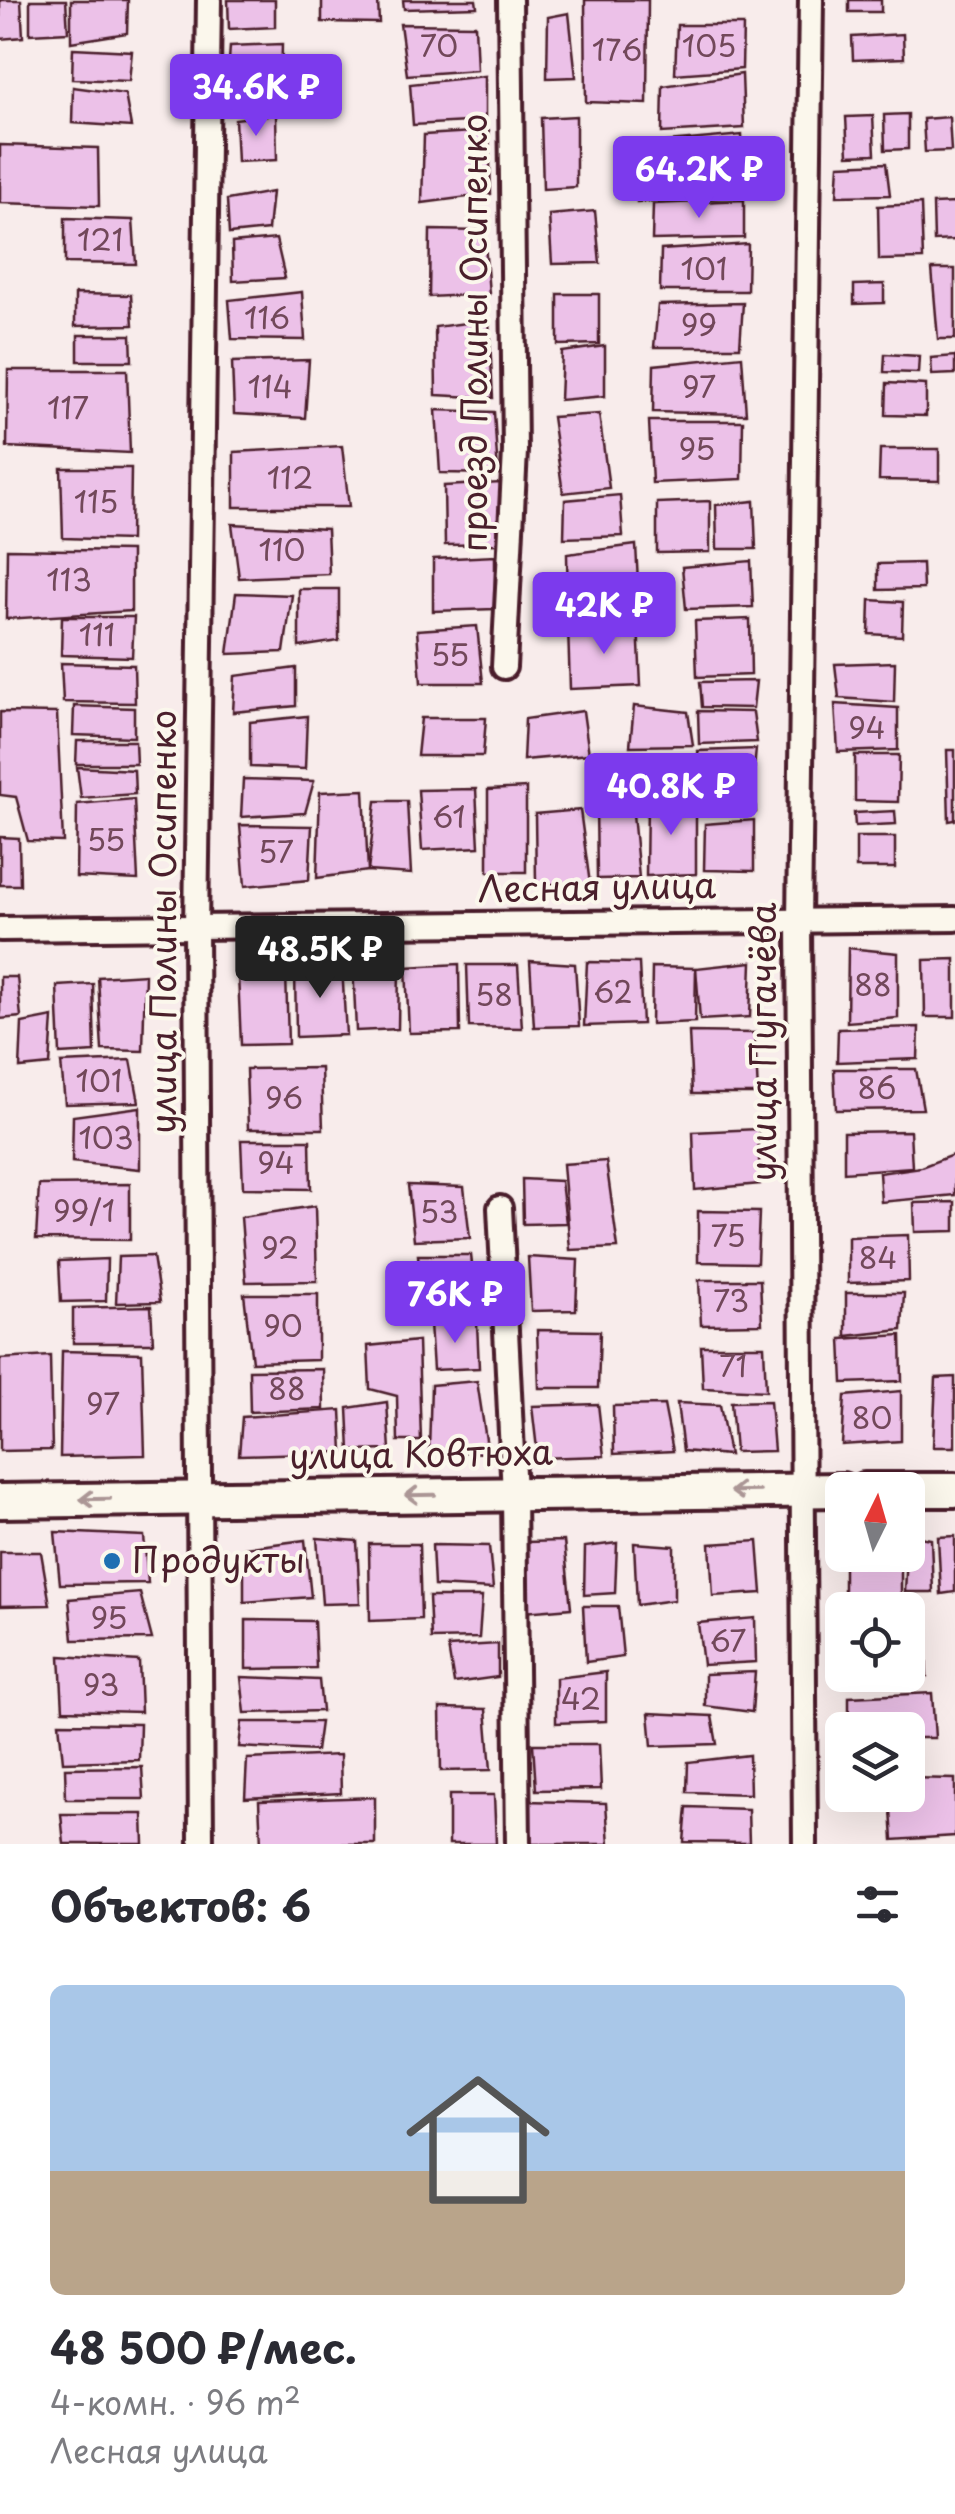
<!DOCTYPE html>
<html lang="ru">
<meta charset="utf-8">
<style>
body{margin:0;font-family:"Playpen Sans",sans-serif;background:#f2f2f3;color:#2b2b33;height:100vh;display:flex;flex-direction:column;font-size:38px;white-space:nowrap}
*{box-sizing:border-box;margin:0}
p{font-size:32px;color:#7c7c81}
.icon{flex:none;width:55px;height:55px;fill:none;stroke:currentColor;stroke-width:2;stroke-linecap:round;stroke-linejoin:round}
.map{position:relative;height:1844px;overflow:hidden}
.panel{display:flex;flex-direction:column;background:#fff;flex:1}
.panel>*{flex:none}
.needle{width:65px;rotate:5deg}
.controls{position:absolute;left:825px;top:1472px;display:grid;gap:20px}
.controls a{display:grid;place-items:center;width:100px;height:100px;border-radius:15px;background:#fff;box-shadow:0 10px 40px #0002;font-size:50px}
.price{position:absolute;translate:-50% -85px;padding:0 22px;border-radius:10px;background:#7c3aed;color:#fff;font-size:32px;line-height:65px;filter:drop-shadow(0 2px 5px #0008)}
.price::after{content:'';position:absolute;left:50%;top:60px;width:30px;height:22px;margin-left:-15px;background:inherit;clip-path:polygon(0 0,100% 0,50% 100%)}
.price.on{background:#222;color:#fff}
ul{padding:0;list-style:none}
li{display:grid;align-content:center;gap:20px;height:530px;padding:0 50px}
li+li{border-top:2px solid #e1e1e2}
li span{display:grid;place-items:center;height:310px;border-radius:15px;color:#555}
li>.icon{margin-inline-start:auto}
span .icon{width:180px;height:180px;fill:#fffc;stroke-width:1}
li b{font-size:42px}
h2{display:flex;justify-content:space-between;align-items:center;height:120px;padding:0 50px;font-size:42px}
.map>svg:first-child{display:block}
</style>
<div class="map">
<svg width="955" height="1844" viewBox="0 0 955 1844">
<rect width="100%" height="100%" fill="#f8eceb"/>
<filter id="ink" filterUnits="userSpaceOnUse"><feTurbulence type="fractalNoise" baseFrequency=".01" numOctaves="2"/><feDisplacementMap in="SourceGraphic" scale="20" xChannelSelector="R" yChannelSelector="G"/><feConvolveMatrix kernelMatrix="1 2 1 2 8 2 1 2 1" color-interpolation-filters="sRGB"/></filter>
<g filter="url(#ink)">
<!-- building -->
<g fill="#ecc1e8" stroke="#4a1f2b" stroke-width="2.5">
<polygon points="0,0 21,0 23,37 0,39"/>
<polygon points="30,0 66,0 68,32 30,34"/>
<polygon points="71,0 128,0 127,33 71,42"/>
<polygon points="228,0 275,0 275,27 229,29"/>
<polygon points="322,0 378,0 379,23 322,22"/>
<polygon points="403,0 476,0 477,7 404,9"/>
<polygon points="585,0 648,0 647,104 586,102"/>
<rect x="849" y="0" width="32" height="12"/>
<polygon points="569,13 576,77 547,78 548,17"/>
<polygon points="400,24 475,25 477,70 407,75"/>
<polygon points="677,25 743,25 742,69 675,74"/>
<polygon points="903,34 904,58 853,60 852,37"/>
<polygon points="282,44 281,86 227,90 230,46"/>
<polygon points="73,48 132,51 129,81 72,79"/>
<polygon points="742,74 744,128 662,133 663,86"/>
<polygon points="485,76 485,121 413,125 410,84"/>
<polygon points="73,87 125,94 131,127 72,123"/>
<polygon points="276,114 277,160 237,162 235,119"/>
<polygon points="908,114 908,149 885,150 884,115"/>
<polygon points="576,116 576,187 543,189 541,118"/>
<polygon points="873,116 875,154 848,155 846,117"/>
<polygon points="949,117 951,151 925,152 923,119"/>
<polygon points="489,131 491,194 422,203 424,135"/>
<polygon points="742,135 744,197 637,202 636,145"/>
<polygon points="0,145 98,148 99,206 0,203"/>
<polygon points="886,163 890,195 837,196 839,165"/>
<polygon points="272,192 268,230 229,234 227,200"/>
<polygon points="744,200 744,238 652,240 653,204"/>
<polygon points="955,203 955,240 934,241 933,204"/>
<polygon points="921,204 923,259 879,260 878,206"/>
<polygon points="595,211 600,263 552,264 549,215"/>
<polygon points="65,218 133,220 136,264 65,263"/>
<polygon points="430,230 484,231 489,294 429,297"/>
<polygon points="276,239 285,278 233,281 232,243"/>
<polygon points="748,244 747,291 660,291 661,250"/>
<polygon points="932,269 955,269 955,339 938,339"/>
<polygon points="884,284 884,303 854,304 854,285"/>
<polygon points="302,292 305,340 232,339 229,300"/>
<polygon points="75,294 131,295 133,325 75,326"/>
<polygon points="558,294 599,294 599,344 558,345"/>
<polygon points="743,303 740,347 654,347 658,305"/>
<polygon points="489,320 493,398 436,395 435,327"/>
<polygon points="78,335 131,335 132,361 78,361"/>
<polygon points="605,346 605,396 560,400 562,352"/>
<polygon points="885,354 919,356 918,373 884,372"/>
<polygon points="742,356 746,414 653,412 654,365"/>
<polygon points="955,356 955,374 932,375 931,358"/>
<polygon points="309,360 305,418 234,414 232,362"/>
<polygon points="8,370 127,370 130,453 7,447"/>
<polygon points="887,383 926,385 926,416 886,415"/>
<polygon points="436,410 494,412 498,474 440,473"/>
<polygon points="599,414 609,488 563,493 552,417"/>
<polygon points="649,421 743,421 742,479 652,483"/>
<polygon points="342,446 349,507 234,507 234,452"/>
<polygon points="880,449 939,449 939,481 879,480"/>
<polygon points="61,468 131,468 130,540 63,538"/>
<polygon points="501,483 501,544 445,545 444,486"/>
<polygon points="620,495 623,536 564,538 565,500"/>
<polygon points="710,501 710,552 657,553 657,503"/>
<polygon points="754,501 756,549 717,549 716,505"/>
<polygon points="232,524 327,529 329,574 239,578"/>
<polygon points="636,545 639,601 568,607 567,554"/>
<polygon points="7,549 131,551 131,611 6,619"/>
<polygon points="495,556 495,609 433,611 433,559"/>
<polygon points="751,561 753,607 686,609 682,567"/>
<polygon points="922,563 923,589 878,590 878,564"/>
<polygon points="299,589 339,589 339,641 299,647"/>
<polygon points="236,593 292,595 284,652 228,654"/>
<polygon points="870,600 903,602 902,636 869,634"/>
<polygon points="62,617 134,617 132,657 61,655"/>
<polygon points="750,619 751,675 697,677 695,621"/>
<polygon points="638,623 641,686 570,689 568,628"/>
<polygon points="477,626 483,683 421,683 417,630"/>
<polygon points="895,662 894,702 839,698 835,664"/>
<polygon points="61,663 134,665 135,703 63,702"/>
<polygon points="296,668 296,706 233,712 235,676"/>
<polygon points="756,681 753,708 702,707 700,682"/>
<polygon points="835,704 898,708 898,750 838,752"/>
<polygon points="74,706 134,708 134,737 73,735"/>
<polygon points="634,706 688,712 693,745 630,746"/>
<polygon points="583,711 589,754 523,760 525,719"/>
<polygon points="698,711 753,712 757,742 699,744"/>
<polygon points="0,712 57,713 63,842 28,841 16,797 0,795"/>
<polygon points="307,716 305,769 250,767 250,722"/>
<polygon points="421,718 486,718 483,756 417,756"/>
<polygon points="77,741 135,741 136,764 76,764"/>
<polygon points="756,749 753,780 699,780 698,751"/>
<polygon points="947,750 955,750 955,820 949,821"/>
<polygon points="855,755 899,755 898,802 855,801"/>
<polygon points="77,767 134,770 135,794 81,798"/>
<polygon points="243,779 314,781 305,813 241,817"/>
<polygon points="753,780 756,812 706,815 705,784"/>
<polygon points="526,788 526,872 488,872 488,790"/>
<polygon points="476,789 479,847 422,850 418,790"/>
<polygon points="364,790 368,871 317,878 320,792"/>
<polygon points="134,799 138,880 76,877 77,804"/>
<polygon points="376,801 407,801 411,874 368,871"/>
<polygon points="647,801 696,802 696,874 646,876"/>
<polygon points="596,803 632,803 639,878 597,879"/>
<polygon points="580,810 590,884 536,884 535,814"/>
<polygon points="895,811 896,824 855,826 854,813"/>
<polygon points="754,820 754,871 704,870 705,824"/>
<polygon points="240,825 312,826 309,880 245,886"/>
<polygon points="0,837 19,838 20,885 0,885"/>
<rect x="856" y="837" width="39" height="31"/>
<polygon points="848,948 898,953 898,1018 847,1022"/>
<polygon points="955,959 955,1017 925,1017 924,960"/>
<polygon points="530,961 575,964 579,1026 534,1027"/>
<polygon points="587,962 639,963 642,1024 584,1026"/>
<polygon points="752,962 750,1017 700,1020 696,968"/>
<polygon points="353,963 399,965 398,1029 356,1031"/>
<polygon points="459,964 460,1032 409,1033 406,967"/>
<polygon points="467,965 518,965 522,1028 469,1027"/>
<polygon points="295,966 342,966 346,1035 296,1037"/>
<polygon points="652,967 696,968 695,1022 651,1024"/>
<polygon points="286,971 288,1044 241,1045 238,974"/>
<polygon points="145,974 143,1051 102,1050 98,977"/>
<polygon points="0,977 17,977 21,1017 0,1019"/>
<polygon points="93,984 95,1052 60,1054 57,986"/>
<polygon points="53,1017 50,1065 20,1068 22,1023"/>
<polygon points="919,1027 918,1059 837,1062 838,1029"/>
<polygon points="689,1032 755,1033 758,1094 692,1094"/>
<polygon points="131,1060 139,1102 65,1104 61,1063"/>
<polygon points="321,1068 323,1129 248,1129 246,1069"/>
<polygon points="834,1069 916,1069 923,1109 836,1110"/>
<polygon points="140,1107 140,1169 72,1162 73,1116"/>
<polygon points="758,1129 760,1184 695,1190 693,1132"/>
<polygon points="910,1131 912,1167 844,1172 844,1132"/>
<polygon points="241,1140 310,1140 311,1189 243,1188"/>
<polygon points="955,1154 955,1195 881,1202 879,1173 921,1167"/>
<polygon points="606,1161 618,1248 570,1250 563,1164"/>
<polygon points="522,1179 561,1181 566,1223 523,1224"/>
<polygon points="130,1184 130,1240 36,1239 39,1185"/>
<polygon points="408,1185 464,1187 470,1238 414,1240"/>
<polygon points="955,1202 955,1231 915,1232 914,1203"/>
<polygon points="315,1206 317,1281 246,1282 241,1217"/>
<polygon points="698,1211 759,1212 757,1263 698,1262"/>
<polygon points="908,1235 909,1281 848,1283 848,1237"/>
<polygon points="418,1255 471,1255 476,1299 422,1301"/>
<polygon points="153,1256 160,1302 116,1303 118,1257"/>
<polygon points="528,1257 578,1260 576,1310 531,1311"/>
<polygon points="107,1259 106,1301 61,1302 59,1261"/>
<polygon points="699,1280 760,1280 762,1324 701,1325"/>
<polygon points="846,1293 904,1293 902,1330 846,1336"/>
<polygon points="244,1294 318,1294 318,1360 252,1362"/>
<polygon points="151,1306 153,1343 73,1343 73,1308"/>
<polygon points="430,1323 477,1323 479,1368 433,1370"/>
<polygon points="537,1330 600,1331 598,1388 539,1388"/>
<polygon points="901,1335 902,1381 843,1383 841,1339"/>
<polygon points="418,1341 421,1441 398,1441 397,1396 370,1389 368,1346"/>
<polygon points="701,1346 764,1346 766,1391 703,1388"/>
<polygon points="62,1351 142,1353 145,1455 60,1457"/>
<polygon points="50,1356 52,1450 0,1451 0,1359"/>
<polygon points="323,1369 324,1409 250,1412 249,1370"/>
<polygon points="955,1377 955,1447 933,1447 936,1378"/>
<polygon points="477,1381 488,1453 429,1451 431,1385"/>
<polygon points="901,1391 901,1441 842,1445 845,1396"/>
<polygon points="770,1401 774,1451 735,1452 731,1402"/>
<polygon points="387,1402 390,1450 350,1451 348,1408"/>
<polygon points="677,1403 720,1405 729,1455 683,1451"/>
<polygon points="598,1404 604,1456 538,1458 532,1406"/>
<polygon points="664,1405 673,1451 614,1454 613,1406"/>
<polygon points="341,1410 343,1452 239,1455 242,1417"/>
<polygon points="55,1532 144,1536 148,1583 60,1584"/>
<polygon points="908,1535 931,1539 933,1592 905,1592"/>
<polygon points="955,1536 955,1592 941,1594 938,1537"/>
<polygon points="317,1538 357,1541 360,1603 322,1604"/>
<polygon points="305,1540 311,1597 244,1602 244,1548"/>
<polygon points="564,1541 571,1608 524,1612 525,1542"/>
<polygon points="758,1541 762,1593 713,1596 710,1544"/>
<polygon points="617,1543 615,1593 584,1595 585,1547"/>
<polygon points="634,1543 674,1546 674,1600 637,1605"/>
<polygon points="369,1544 419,1544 421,1619 370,1621"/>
<polygon points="432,1545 489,1546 493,1589 434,1586"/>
<polygon points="0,1552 41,1552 50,1605 0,1606"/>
<polygon points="844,1555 901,1555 901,1595 844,1600"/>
<polygon points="140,1593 152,1639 73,1640 69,1599"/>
<polygon points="429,1597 482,1597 479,1638 431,1639"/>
<polygon points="583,1606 618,1606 623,1657 586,1662"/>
<polygon points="755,1618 756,1662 703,1665 698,1623"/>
<polygon points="246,1620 314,1621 316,1668 246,1669"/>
<polygon points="908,1623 925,1623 927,1676 852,1678 908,1675"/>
<polygon points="498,1644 498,1677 454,1683 448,1647"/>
<polygon points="60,1656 139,1661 141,1712 63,1710"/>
<polygon points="606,1672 606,1721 556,1723 556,1678"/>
<polygon points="755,1672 752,1712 705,1706 705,1674"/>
<polygon points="241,1677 319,1680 322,1711 245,1713"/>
<polygon points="932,1693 935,1738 908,1738 908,1730 849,1730 849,1697"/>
<polygon points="440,1708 486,1709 491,1770 441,1771"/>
<polygon points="649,1713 712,1716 717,1744 652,1746"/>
<polygon points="242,1722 320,1722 316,1751 239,1747"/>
<polygon points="59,1723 140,1724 139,1760 63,1762"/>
<polygon points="533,1744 599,1744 601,1789 536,1790"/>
<polygon points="340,1755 341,1793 245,1798 247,1759"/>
<polygon points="749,1755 750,1794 687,1792 688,1762"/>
<polygon points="142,1767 144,1799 66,1799 65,1768"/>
<polygon points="908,1778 955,1779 955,1836 893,1840 890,1795 908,1795"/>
<polygon points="449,1795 494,1795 496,1844 449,1844"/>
<polygon points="375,1797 375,1844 261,1844 259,1801"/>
<polygon points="526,1801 606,1803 609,1844 532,1844"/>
<polygon points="687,1807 748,1809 749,1843 684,1842"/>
<polygon points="61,1814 143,1814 144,1844 64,1844"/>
</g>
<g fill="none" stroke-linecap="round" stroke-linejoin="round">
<!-- street casing -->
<g stroke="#4a1f2b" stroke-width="30">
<g id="street">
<polyline points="504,667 515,451 510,0"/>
<polyline points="0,929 955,919"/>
<polyline points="500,1208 514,1494 518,1844"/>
<polyline points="201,1844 196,928 209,0"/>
<polyline points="805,1844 799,921 811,0"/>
</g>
</g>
<!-- secondary casing -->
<g stroke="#4a1f2b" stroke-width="40">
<g id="secondary">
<polyline points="864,1490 955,1490"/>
<polyline points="0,1501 842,1490"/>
</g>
</g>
<!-- street -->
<use href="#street" stroke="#fbf7ec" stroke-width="22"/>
<!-- secondary -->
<use href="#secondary" stroke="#fbf7ec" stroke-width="32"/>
</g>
<!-- one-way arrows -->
<defs><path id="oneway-shaft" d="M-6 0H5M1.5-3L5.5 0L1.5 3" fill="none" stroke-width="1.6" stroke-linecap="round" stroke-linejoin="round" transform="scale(2.5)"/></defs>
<g stroke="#ab9695">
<use href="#oneway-shaft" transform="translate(745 1491) rotate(179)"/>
<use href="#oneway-shaft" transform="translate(420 1495) rotate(179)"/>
<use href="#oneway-shaft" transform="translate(95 1499) rotate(179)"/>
</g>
</g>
<!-- markers -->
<circle fill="#1f6fb2" stroke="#fbf7ec" stroke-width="4" cx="112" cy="1561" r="10"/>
<g text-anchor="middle" stroke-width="8" stroke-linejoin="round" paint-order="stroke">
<!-- number labels -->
<g font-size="30" fill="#72485a">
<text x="439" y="57">70</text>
<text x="709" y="57">105</text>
<text x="617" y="61">176</text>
<text x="100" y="251">121</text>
<text x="704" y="280">101</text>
<text x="267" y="329">116</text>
<text x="699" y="336">99</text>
<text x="270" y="398">114</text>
<text x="699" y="398">97</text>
<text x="68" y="419">117</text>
<text x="697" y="460">95</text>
<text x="290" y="489">112</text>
<text x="96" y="513">115</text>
<text x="282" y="561">110</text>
<text x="69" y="591">113</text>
<text x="97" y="646">111</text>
<text x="450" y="666">55</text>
<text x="867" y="739">94</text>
<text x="449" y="828">61</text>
<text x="106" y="851">55</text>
<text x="276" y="863">57</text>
<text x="873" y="996">88</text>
<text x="613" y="1003">62</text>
<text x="494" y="1006">58</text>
<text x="99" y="1092">101</text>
<text x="877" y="1099">86</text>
<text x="284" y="1109">96</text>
<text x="106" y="1149">103</text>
<text x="276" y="1174">94</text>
<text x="84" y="1222">99/1</text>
<text x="439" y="1223">53</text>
<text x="728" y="1247">75</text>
<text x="280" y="1259">92</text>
<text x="878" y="1269">84</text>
<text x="731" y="1312">73</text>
<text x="283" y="1337">90</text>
<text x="733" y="1377">71</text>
<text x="287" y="1400">88</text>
<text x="103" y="1415">97</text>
<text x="872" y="1429">80</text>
<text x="109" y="1629">95</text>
<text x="728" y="1652">67</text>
<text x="101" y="1696">93</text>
<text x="581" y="1710">42</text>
</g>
<!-- street labels -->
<g font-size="35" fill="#4a1f2b" stroke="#fbf7ec">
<text transform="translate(475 333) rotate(-90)" y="12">проезд Полины Осипенко</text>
<text transform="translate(597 888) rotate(-1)" y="12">Лесная улица</text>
<text transform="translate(164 922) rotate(-90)" y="12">улица Полины Осипенко</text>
<text transform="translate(764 1042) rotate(-90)" y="12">улица Пугачёва</text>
<text transform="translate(421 1455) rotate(-1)" y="12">улица Ковтюха</text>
</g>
<!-- poi labels -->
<g font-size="35" fill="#4a1f2b" stroke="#fbf7ec" text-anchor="start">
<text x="132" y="1573">Продукты</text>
</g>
</g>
</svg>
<div class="controls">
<a><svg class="needle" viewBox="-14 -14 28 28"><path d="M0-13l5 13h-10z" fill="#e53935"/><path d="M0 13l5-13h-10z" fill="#7c7c81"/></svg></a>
<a><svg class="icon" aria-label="locate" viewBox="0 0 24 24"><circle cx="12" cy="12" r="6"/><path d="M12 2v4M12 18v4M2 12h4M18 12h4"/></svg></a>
<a><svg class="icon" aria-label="layers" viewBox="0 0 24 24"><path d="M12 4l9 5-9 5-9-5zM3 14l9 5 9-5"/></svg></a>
</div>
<b class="price" style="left:256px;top:139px">34.6K ₽</b>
<b class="price" style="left:699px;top:221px">64.2K ₽</b>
<b class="price" style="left:604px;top:657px">42K ₽</b>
<b class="price" style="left:671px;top:838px">40.8K ₽</b>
<b class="price on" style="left:320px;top:1001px">48.5K ₽</b>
<b class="price" style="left:455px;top:1346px">76K ₽</b>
</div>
<section class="panel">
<h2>Объектов: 6<svg class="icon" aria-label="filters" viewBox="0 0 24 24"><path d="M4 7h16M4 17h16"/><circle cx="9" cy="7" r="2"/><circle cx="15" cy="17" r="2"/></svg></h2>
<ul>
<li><span style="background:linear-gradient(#a9c7e8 60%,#b9a48a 0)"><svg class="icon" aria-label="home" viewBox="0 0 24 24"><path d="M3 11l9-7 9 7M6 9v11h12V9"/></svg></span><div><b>48 500 ₽/мес.</b><p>4-комн. · 96 m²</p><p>Лесная улица</p></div></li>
</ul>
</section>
